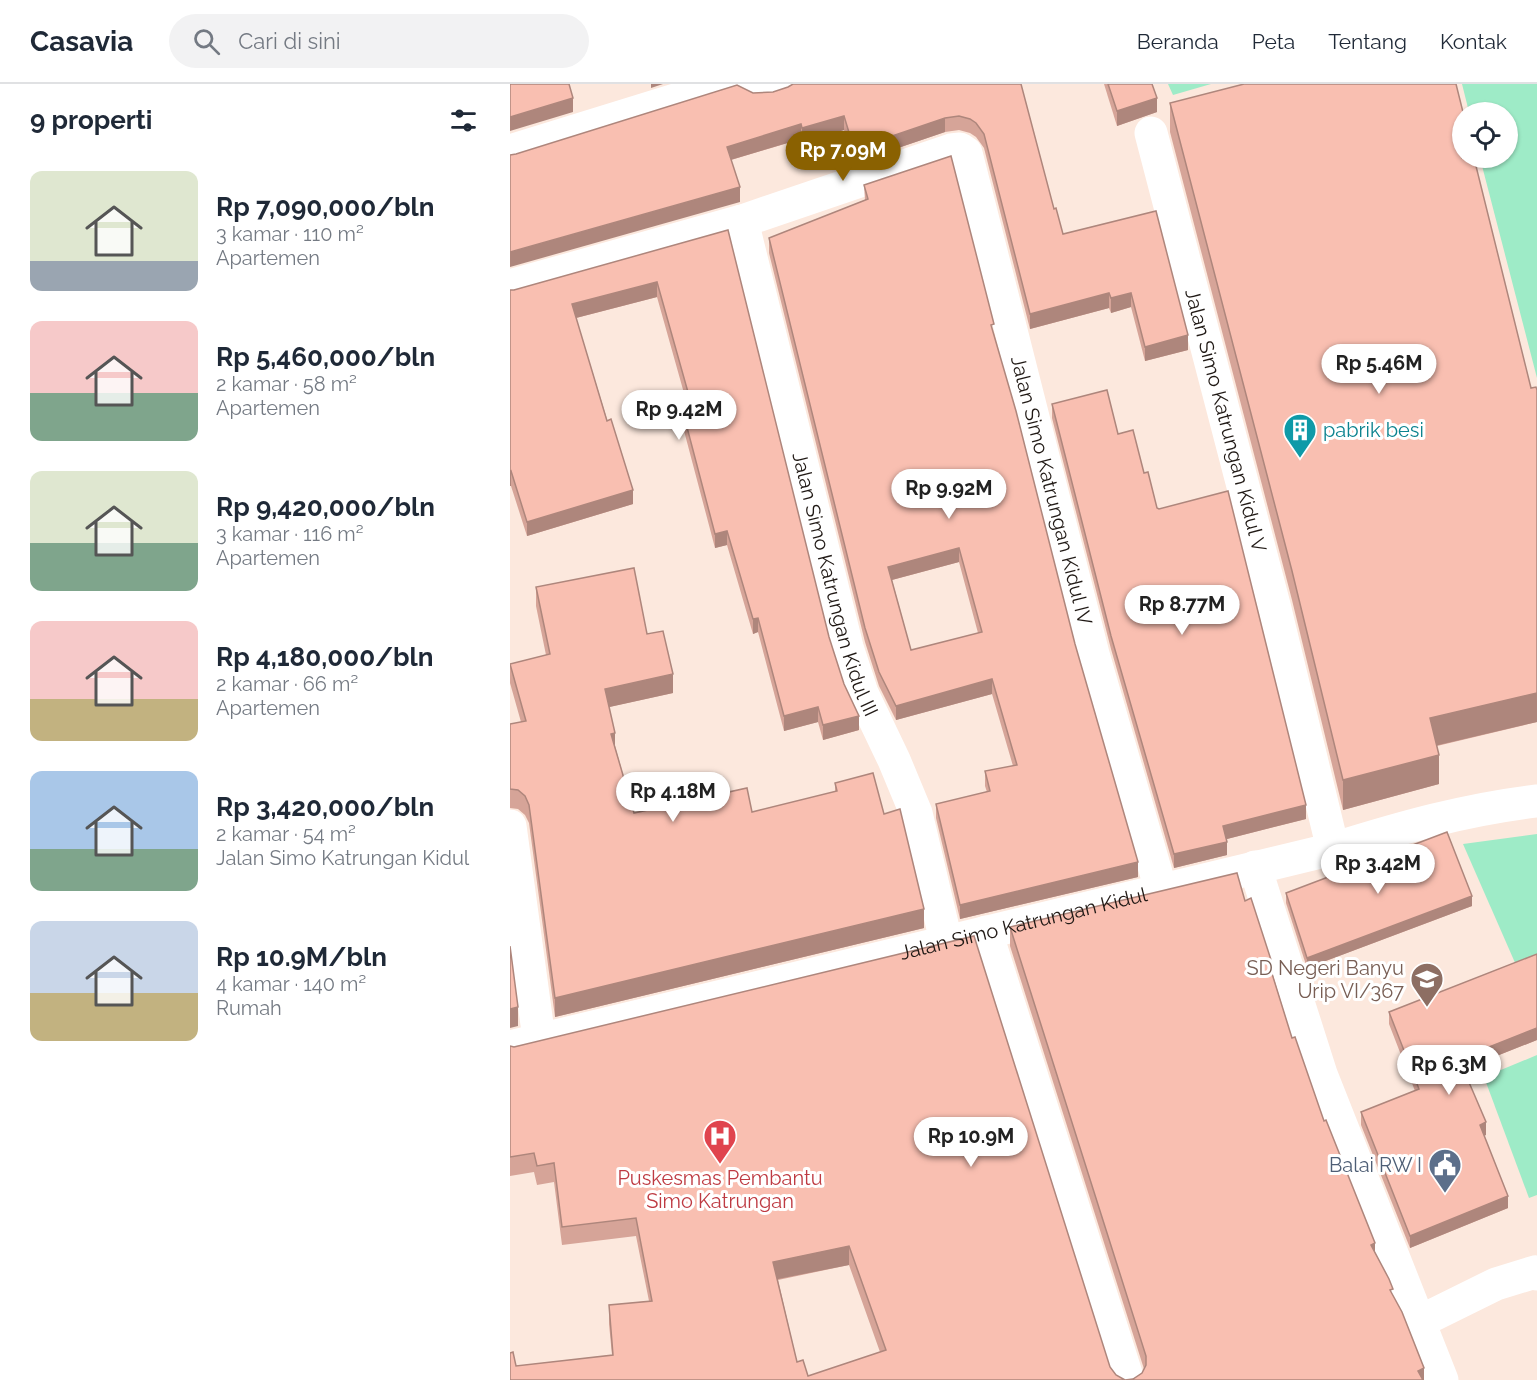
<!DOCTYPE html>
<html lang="id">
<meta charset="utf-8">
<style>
body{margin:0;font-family:Raleway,sans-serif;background:#f2f2f3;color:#1f2937;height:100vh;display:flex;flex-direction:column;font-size:22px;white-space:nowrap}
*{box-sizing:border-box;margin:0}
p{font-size:20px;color:#747a83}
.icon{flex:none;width:33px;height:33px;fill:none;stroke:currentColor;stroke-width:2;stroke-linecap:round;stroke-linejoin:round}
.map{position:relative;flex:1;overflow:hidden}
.sheet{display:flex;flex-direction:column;background:#fff;width:510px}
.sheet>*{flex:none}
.controls{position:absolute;left:942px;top:18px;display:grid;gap:12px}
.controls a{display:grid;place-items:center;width:66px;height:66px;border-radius:50%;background:#fff;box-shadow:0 2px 4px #0004;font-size:30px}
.price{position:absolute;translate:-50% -51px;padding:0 14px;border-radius:21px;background:#fff;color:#222;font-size:20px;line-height:39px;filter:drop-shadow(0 2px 3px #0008)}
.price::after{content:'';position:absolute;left:50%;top:36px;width:18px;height:14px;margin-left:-9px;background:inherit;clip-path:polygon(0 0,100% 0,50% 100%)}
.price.selected{background:#8a6101;color:#fff}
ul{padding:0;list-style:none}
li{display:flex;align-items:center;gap:18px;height:150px;padding:0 30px}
li span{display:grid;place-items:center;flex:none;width:168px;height:120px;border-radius:12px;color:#555}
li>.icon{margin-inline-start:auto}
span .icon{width:72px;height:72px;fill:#fffc;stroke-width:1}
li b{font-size:26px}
h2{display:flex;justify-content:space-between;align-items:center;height:72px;padding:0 30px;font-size:26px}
header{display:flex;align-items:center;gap:36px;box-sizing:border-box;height:84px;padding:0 30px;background:#fff;border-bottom:2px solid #e0e1e3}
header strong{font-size:28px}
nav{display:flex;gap:33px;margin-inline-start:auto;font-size:21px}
.search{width:420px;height:54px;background:#f2f2f3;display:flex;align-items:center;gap:15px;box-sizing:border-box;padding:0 21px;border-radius:33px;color:#747a83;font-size:22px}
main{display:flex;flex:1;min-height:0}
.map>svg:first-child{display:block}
</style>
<header>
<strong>Casavia</strong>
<div class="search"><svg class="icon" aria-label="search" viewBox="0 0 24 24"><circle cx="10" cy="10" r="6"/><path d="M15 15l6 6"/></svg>Cari di sini</div>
<nav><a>Beranda</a><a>Peta</a><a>Tentang</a><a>Kontak</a></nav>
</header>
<main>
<section class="sheet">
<h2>9 properti<svg class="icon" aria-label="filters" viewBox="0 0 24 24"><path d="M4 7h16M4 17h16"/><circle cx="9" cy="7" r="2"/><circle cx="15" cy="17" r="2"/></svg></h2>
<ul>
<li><span style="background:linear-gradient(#dfe7d0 75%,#9aa5b1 0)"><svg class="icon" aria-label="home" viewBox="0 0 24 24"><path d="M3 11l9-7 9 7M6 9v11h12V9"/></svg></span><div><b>Rp 7,090,000/bln</b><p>3 kamar · 110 m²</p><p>Apartemen</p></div></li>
<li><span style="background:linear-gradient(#f6c9c9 60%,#7fa58c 0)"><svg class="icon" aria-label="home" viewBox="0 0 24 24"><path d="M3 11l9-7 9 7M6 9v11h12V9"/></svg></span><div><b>Rp 5,460,000/bln</b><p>2 kamar · 58 m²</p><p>Apartemen</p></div></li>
<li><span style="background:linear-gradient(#dfe7d0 60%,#7fa58c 0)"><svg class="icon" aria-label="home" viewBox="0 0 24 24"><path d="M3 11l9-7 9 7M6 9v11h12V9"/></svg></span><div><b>Rp 9,420,000/bln</b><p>3 kamar · 116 m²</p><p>Apartemen</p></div></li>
<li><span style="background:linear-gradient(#f6c9c9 65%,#c2b280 0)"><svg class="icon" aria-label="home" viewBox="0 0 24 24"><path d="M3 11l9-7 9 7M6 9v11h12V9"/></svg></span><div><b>Rp 4,180,000/bln</b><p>2 kamar · 66 m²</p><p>Apartemen</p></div></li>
<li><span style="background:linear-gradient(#a9c7e8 65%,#7fa58c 0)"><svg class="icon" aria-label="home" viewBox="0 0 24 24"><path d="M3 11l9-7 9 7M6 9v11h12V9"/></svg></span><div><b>Rp 3,420,000/bln</b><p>2 kamar · 54 m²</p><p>Jalan Simo Katrungan Kidul</p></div></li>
<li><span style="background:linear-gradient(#c9d6e8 60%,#c2b280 0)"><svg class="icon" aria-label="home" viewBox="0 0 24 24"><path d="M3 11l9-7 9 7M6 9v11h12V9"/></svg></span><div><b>Rp 10.9M/bln</b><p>4 kamar · 140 m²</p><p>Rumah</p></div></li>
</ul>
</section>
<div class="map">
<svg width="1027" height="1296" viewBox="0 0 1027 1296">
<rect width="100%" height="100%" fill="#fce8dd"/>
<!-- green -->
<g fill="#9eebc7">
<polygon points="658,0 701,0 663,11"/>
<polygon points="952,0 1027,0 1027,294 970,74 998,74 998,28 959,28"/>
<polygon points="1027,750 1027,872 1006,881 953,760"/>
<polygon points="1027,971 1027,1111 1019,1114 974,993"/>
</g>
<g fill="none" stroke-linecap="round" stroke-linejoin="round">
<!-- minor -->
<g stroke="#fff" stroke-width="33">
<path d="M238,0C248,11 260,4 272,0"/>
<path id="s1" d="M641,49L764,521L823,765"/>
<polyline points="0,67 217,0"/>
<path id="s2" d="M232,137L337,563L352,609L384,676L406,729L436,857"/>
<path id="s3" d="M0,202L232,137L441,66L450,65L456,69L583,570L651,806"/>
<polyline points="0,742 29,955"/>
<polyline points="745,783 811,990 932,1296"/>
<polyline points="476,848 618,1296"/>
<path id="s4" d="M0,963L823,765C890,744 957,725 1027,717"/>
<polyline points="909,1238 986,1200 1025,1188 1027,1190"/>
</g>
</g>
<!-- wall -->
<g fill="#d6a498" fill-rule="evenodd">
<polygon points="511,0 544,125 553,150 646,127 678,266 635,277 621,223 601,229 599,224 520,245 474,64 466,53 460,49 449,46 435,48 344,79 334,46 292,59 291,55 221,76 230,118 6,70 243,9"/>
<polygon points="594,0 642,0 647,28 607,42"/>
<polygon points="660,19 1021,304 1027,306 1027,638 927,662 929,700 833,726 782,516 660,48"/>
<path d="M354,101L484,250L565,560L628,793L450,835L426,734V720L477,708L475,702V687L503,682L482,610L386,636L369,602L355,558L259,169V154L355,116ZM449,478L468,549L401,566L382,496Z"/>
<polygon points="218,146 319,553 349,646 313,656 308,638 274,647 248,548 243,550 217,461 205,464 173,343 173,328 179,327 147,213 66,234 123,420 17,452 1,402 0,402 0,206 4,206"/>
<polygon points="542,320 608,350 634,389 647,424 796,735 717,755 717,771 664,784 601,565 542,334"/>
<polygon points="26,503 137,550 163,609 99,623 105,662 124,729 242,728 325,708 325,699 374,730 414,844 45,933 19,739 15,731 8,725 0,724 0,640 11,638 0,599 0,580 36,571 26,522"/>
<polygon points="776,809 962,822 797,884 776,819"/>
<path d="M735,817L762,888L782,954L865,1169L883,1212L914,1296H0L6,1282L102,1271L99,1240V1221L139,1217L126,1152L52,1161L44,1098L27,1101L24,1088L0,1092V962L600,1283L606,1291L615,1296L623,1295L632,1289L634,1285L500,862V843ZM339,1181L370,1268L298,1292L287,1278L268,1196Z"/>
<polygon points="1027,870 1027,956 954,985 976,1051 974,1052 998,1124 900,1164 851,1041 851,1028 905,1007 879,940 879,928"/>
</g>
<!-- shaded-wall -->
<g fill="#ae867c">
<polygon points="141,0 153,0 141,4"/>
<polygon points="63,14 63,28 0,47 0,33"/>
<polygon points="647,14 647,28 607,42 607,27"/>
<polygon points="334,32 334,46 292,59 292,44"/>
<polygon points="435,34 435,48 344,79 344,65"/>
<polygon points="291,40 291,55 217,77 217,63"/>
<polygon points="230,103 230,118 0,183 0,168"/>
<polygon points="147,198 147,213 62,235 62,220"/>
<polygon points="599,209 599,224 520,245 520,230"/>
<polygon points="621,209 621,223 601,229 601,214"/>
<polygon points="678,251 678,266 635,277 635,263"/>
<polygon points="1,387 1,402 0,402 0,388"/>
<polygon points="123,406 123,420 17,452 17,438"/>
<polygon points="217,447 217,461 205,464 205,450"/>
<polygon points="449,464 449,478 378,497 378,483"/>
<polygon points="248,534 248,548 243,550 243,535"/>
<polygon points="163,590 163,609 95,624 95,605"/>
<polygon points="482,595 482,610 386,636 386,622"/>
<polygon points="1027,609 1027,638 920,663 920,634"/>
<polygon points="308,623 308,638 274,647 274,632"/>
<polygon points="349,632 349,646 313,656 313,641"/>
<polygon points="105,649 105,668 101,650"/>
<polygon points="929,671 929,700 833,726 833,696"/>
<polygon points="796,721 796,735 713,756 713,742"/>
<polygon points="717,758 717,771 664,784 664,770"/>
<polygon points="628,778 628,793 450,835 450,821"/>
<polygon points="962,812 962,822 797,884 797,874"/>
<polygon points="414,825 414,844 45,933 45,914"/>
<polygon points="8,923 8,942 0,944 0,925"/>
<polygon points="1027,944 1027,956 949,987 949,975"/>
<polygon points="976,1038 976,1051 970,1053 970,1041"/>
<polygon points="998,1112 998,1124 900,1164 900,1152"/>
<polygon points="865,1159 865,1178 861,1161"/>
<polygon points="339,1162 339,1181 263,1196 263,1178"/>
<polygon points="914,1284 914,1296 908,1296 908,1287"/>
</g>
<!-- building -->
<g fill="#f9bfb1" stroke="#ae867c" stroke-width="1.5" fill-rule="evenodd">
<polygon points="0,0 59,0 63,14 0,33"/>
<polygon points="283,0 511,0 544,125 546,124 553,150 646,127 678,251 635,263 621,209 601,214 599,209 520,230 474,50 466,39 460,35 449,32 435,34 344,65 334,32 292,44 291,40 217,63 230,103 0,168 0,71 6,70 227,1 243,9 263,8 278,3"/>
<polygon points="598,0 642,0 647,14 607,27"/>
<polygon points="734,0 946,0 953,28 952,74 964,74 1021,304 1026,303 1027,306 1027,609 920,634 929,671 833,696 782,487 660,19"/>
<path d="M441,72L484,240L481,241L506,327L565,560L628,778L450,821L426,720L480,707L475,687L507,681L482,595L386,622L369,588L355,544L259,154L358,115L354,101ZM449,464L472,548L401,566L378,483Z"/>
<polygon points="218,146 319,553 334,600 349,632 313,641 308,623 274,632 248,534 243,535 217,447 205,450 173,328 183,326 147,198 62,220 97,337 101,335 123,406 17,438 1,387 0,388 0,206 4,206"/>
<polygon points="597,306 608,350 623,346 634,389 638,388 647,424 649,425 718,407 796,721 713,742 717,758 664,770 601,552 542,320"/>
<polygon points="124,484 137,550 153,547 163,590 95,605 105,649 101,650 124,729 237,704 242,728 327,707 325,699 363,689 374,730 390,725 414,825 45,914 19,721 15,712 8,706 0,705 0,640 16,637 0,580 40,570 26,503"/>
<polygon points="937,748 962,812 797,874 776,809"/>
<path d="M727,789L735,817L741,814L762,879L759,880L782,954L785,953L814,1037L816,1036L865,1159L861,1161L879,1195L883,1205L880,1206L892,1228L914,1284L908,1287L913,1296H0V1269L3,1268L6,1282L103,1271L99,1221L142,1217L126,1134L52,1143L44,1079L27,1082L24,1069L0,1073V962L4,963L464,852L600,1283L606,1291L615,1296L623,1295L632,1289L636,1281V1272L500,843ZM339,1162L376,1266L298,1292L293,1276L287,1278L263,1178Z"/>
<polygon points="0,862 8,923 0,925"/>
<polygon points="1027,870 1027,944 949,975 976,1038 970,1041 998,1112 900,1152 851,1028 909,1005 879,928"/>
</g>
<!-- icons -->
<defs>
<g id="building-pin" transform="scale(1.725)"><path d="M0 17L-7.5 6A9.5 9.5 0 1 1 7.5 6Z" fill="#0f9aa8" stroke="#fff"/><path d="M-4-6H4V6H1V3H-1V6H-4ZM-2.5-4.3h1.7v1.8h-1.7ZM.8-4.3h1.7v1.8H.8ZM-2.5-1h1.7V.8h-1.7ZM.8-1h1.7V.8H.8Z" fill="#fff"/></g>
<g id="school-pin" transform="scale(1.725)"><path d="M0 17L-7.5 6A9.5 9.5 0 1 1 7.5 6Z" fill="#8d6e63" stroke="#fff"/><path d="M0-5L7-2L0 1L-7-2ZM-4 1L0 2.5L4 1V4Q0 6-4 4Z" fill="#fff"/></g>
<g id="hospital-pin" transform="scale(1.725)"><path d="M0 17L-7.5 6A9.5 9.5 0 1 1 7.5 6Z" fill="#e0444e" stroke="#fff"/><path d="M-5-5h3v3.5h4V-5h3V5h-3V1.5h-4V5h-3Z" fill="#fff"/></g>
<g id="civic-pin" transform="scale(1.725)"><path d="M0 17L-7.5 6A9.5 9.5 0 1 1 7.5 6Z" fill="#5c6f8a" stroke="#fff"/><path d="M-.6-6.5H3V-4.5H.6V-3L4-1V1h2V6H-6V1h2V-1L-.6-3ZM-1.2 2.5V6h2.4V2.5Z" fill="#fff"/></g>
</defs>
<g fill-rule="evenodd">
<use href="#building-pin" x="790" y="346"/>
<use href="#school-pin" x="917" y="895"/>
<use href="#hospital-pin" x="210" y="1052"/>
<use href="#civic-pin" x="935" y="1081"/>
</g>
<g text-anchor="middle" stroke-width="6" stroke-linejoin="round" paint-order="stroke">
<!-- street labels -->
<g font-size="20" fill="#201915" stroke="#fff">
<text dy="7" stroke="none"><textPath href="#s1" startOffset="297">Jalan Simo Katrungan Kidul V</textPath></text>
<text dy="7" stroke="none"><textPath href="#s3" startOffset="826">Jalan Simo Katrungan Kidul IV</textPath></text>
<text dy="7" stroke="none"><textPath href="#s2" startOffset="375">Jalan Simo Katrungan Kidul III</textPath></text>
<text dy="7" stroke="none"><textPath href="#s4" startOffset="528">Jalan Simo Katrungan Kidul</textPath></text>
</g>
<!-- culture labels -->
<g font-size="20" fill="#0d838f" stroke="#fff" text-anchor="start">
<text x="813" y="353">pabrik besi</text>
</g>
<!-- education labels -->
<g font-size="20" fill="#785e54" stroke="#fff" text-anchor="end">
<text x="894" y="891">SD Negeri Banyu<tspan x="894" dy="23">Urip VI/367</tspan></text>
</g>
<!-- service labels -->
<g font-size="20" fill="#4e5e75" stroke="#fff" text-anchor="end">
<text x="912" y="1088">Balai RW I</text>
</g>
<!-- health labels -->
<g font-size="20" fill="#be3a42" stroke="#fff">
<text x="210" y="1101">Puskesmas Pembantu<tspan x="210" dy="23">Simo Katrungan</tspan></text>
</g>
</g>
</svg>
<div class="controls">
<a><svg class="icon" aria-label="locate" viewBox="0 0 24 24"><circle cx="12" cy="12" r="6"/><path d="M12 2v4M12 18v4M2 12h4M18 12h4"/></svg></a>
</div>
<b class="price selected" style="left:333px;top:98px">Rp 7.09M</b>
<b class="price" style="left:869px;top:311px">Rp 5.46M</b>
<b class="price" style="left:169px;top:357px">Rp 9.42M</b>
<b class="price" style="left:439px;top:436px">Rp 9.92M</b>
<b class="price" style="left:672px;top:552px">Rp 8.77M</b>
<b class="price" style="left:163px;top:739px">Rp 4.18M</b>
<b class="price" style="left:868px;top:811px">Rp 3.42M</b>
<b class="price" style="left:939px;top:1012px">Rp 6.3M</b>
<b class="price" style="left:461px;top:1084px">Rp 10.9M</b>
</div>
</main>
